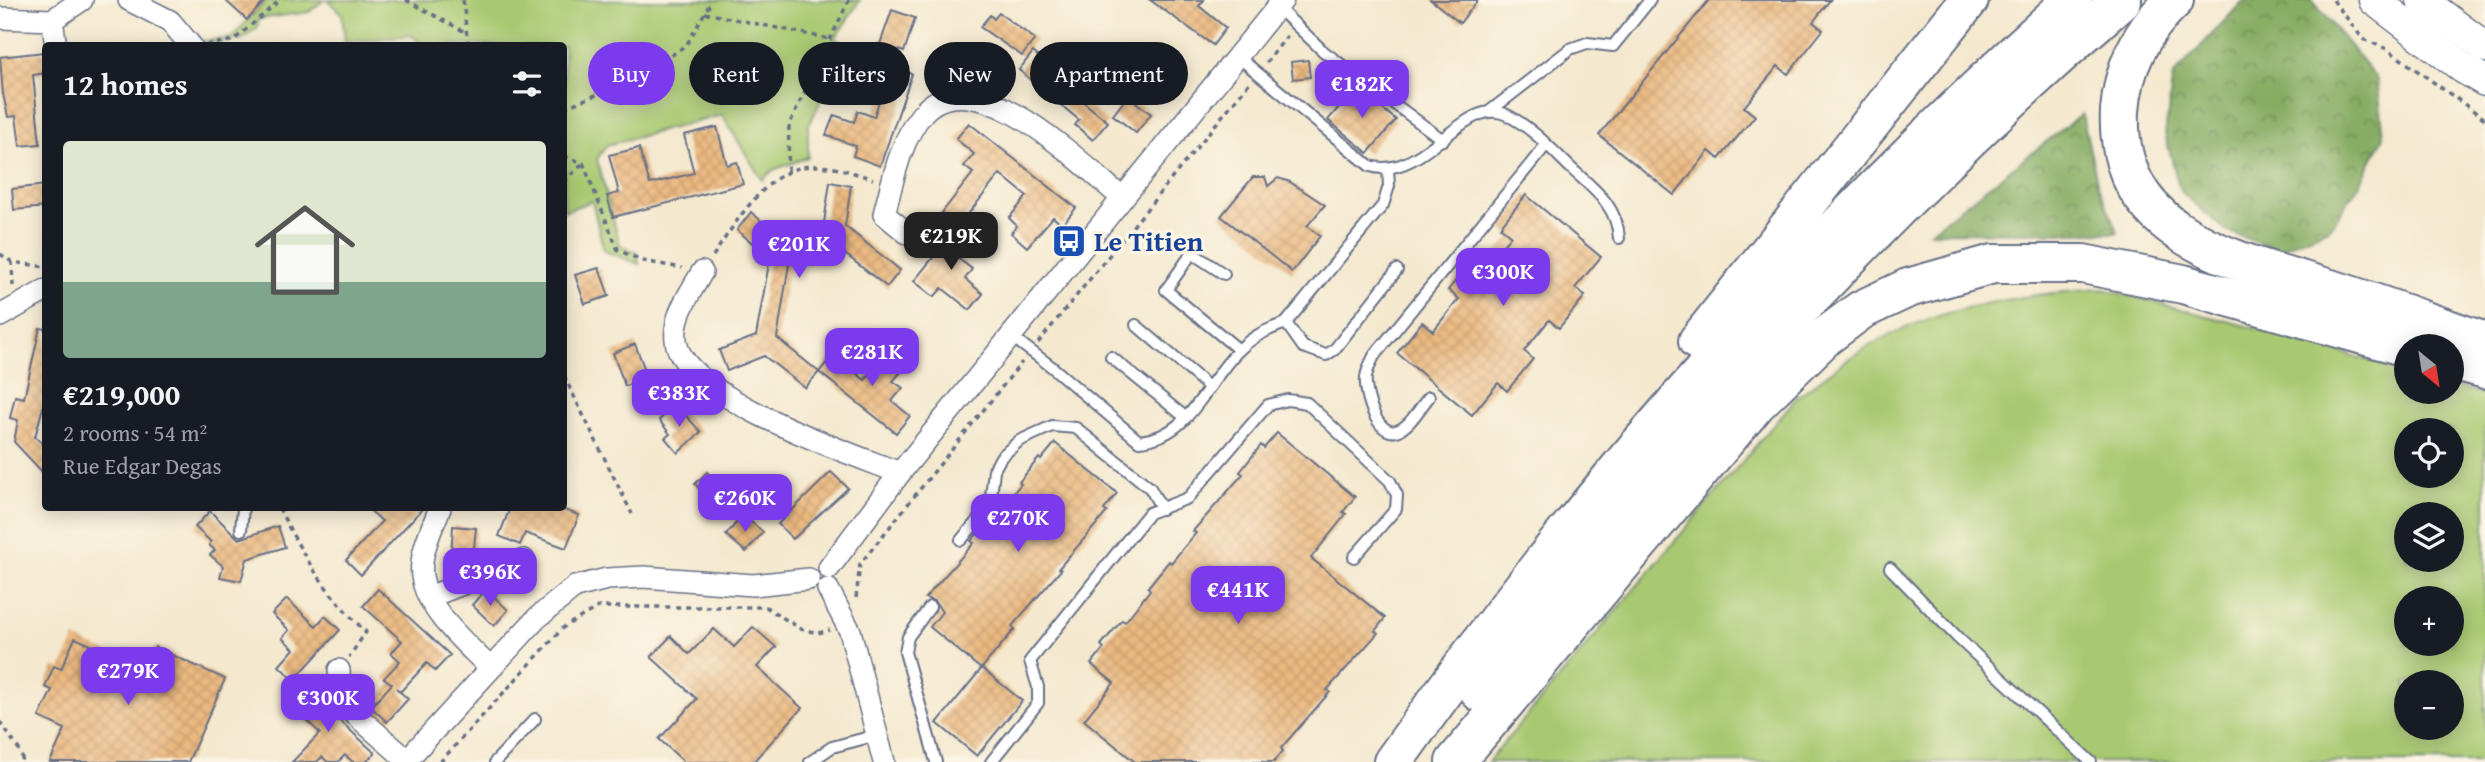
<!DOCTYPE html>
<meta charset="utf-8">
<style>
body{margin:0;font-family:"Gentium Book Plus",serif;background:#20242c;color:#f1f3f6;height:100vh;display:flex;flex-direction:column;font-size:26px;white-space:nowrap}
*{box-sizing:border-box;margin:0}
p{font-size:23px;color:#9ea1a6}
.icon{flex:none;width:38px;height:38px;fill:none;stroke:currentColor;stroke-width:2;stroke-linecap:round;stroke-linejoin:round}
.map{position:relative;flex:1;overflow:hidden}
.side{position:absolute;left:42px;top:42px;width:525px;height:469px;display:flex;flex-direction:column;background:#171b24;border-radius:7px;box-shadow:0 4px 18px #0003}
.side>*{flex:none}
.hud{position:absolute;left:588px;top:42px;width:665px;height:63px;display:flex;gap:14px}
.needle{width:46px;rotate:150deg}
.fabs{position:absolute;left:2394px;top:334px;display:grid;gap:14px}
.fabs a{display:grid;place-items:center;width:70px;height:70px;border-radius:50%;background:#171b24;box-shadow:0 4px 18px #0003;font-size:35px}
.price{position:absolute;translate:-50% -60px;padding:0 16px;border-radius:14px;background:#7c3aed;color:#fff;font-size:23px;line-height:46px;filter:drop-shadow(0 2px 4px #0008)}
.price::after{content:'';position:absolute;left:50%;top:42px;width:21px;height:16px;margin-left:-10px;background:inherit;clip-path:polygon(0 0,100% 0,50% 100%)}
.price.active{background:#222;color:#fff}
ul{padding:0;list-style:none}
li{display:grid;align-content:center;gap:14px;height:371px;padding:0 21px}
li span{display:grid;place-items:center;height:217px;border-radius:7px;color:#555}
li>.icon{margin-inline-start:auto}
span .icon{width:126px;height:126px;fill:#fffc;stroke-width:1}
li b{font-size:30px}
h2{display:flex;justify-content:space-between;align-items:center;height:84px;padding:0 21px;font-size:30px}
.pill{padding:0 24px;border-radius:32px;background:#171b24;box-shadow:0 4px 18px #0003;font-size:24px;line-height:63px}
.pill.active{background:#7c3aed;color:#fff}
.map>svg:first-child{display:block}
</style>
<div class="map">
<svg width="2485" height="762" viewBox="0 0 2485 762">
<defs>
<pattern id="forest-crowns" width="20" height="18" patternUnits="userSpaceOnUse" patternTransform="scale(1.75)"><rect width="20" height="18" fill="#86ad63"/><path d="M2 6a3 3 0 1 1 6 0M12 15a3 3 0 1 1 6 0" fill="none" stroke="#6d8d55"/></pattern>
<pattern id="building-cross-hatch" width="8" height="8" patternUnits="userSpaceOnUse" patternTransform="scale(1.75)"><rect width="8" height="8" fill="#ebb980"/><path d="M0 0l8 8M0 8l8-8" fill="none" stroke="#c99f71"/></pattern>
</defs>
<rect width="100%" height="100%" fill="#fcf5e5"/>
<filter id="ink" filterUnits="userSpaceOnUse"><feTurbulence type="fractalNoise" baseFrequency=".0143" numOctaves="2"/><feDisplacementMap in="SourceGraphic" scale="14" xChannelSelector="R" yChannelSelector="G"/><feConvolveMatrix kernelMatrix="1 2 1 2 8 2 1 2 1" color-interpolation-filters="sRGB"/></filter>
<filter id="wash" filterUnits="userSpaceOnUse"><feTurbulence type="fractalNoise" baseFrequency=".00686" numOctaves="4" result="noise"/><feDisplacementMap in="SourceGraphic" scale="28" xChannelSelector="R" yChannelSelector="G"/><feGaussianBlur stdDeviation="1.57" result="paint"/><feColorMatrix in="noise" values="0 0 0 0 0 0 0 0 0 0 0 0 0 0 0 0 0 1.4 0 .05"/><feComposite in="paint" operator="in"/></filter>
<g filter="url(#wash)">
<rect width="100%" height="100%" fill="#f4e9cf"/>
<!-- green -->
<g fill="#a8c971" stroke="#627c68" stroke-width="2" fill-rule="evenodd">
<polygon points="267,0 324,0 309,12 258,19 257,28 241,40 202,45 200,41 231,38"/>
<polygon points="327,0 860,0 835,39 878,55 865,90 831,79 808,127 808,157 773,170 762,180 722,115 607,145 597,159 620,245 637,252 639,264 604,251 592,201 564,211 564,46 423,45 411,35 345,42 342,13"/>
<path d="M2103,289L2312,343L2406,372V392H2452V385L2485,395V762H1488L1797,397C1816,383 1834,368 1854,355C1927,308 2018,294 2103,289ZM2406,430H2452V476H2406ZM2406,514H2452V560H2406ZM2406,598H2452V644H2406ZM2406,682H2452V728H2406Z"/>
</g>
<!-- forest -->
<g fill="url(#forest-crowns)" stroke="#506e60" stroke-width="2">
<polygon points="2244,0 2312,0 2377,79 2384,136 2360,184 2329,229 2277,250 2226,231 2180,191 2165,134 2173,76"/>
<polygon points="2082,114 2098,186 2118,233 1930,232"/>
</g>
<g id="blocks">
<!-- building -->
<g fill="url(#building-cross-hatch)">
<polygon points="225,0 266,0 247,20"/>
<polygon points="1150,0 1204,0 1199,6 1226,28 1213,45"/>
<polygon points="1431,0 1478,0 1460,23"/>
<polygon points="1709,0 1830,0 1813,22 1823,30 1788,74 1778,66 1744,107 1755,116 1719,159 1709,151 1674,195 1599,135"/>
<polygon points="892,10 915,18 904,52 880,44"/>
<polygon points="999,13 1035,39 1022,56 980,27 990,15 994,19"/>
<polygon points="44,52 46,73 33,75 40,144 20,146 16,116 8,117 3,94 0,57"/>
<polygon points="1033,52 1083,95 1080,99 1108,122 1093,140 1075,125 1079,120 1019,70"/>
<polygon points="1308,60 1310,77 1293,79 1291,62"/>
<polygon points="890,66 912,74 880,166 853,156 856,146 826,135 834,115 854,122 858,111 874,117"/>
<polygon points="1356,87 1396,120 1368,153 1328,120"/>
<polygon points="1128,96 1151,114 1136,133 1113,115"/>
<polygon points="969,123 1076,208 1062,225 1053,217 1027,247 1011,233 1017,226 1009,218 1027,196 1000,174 957,228 940,215 973,173 964,166 974,154 956,139"/>
<polygon points="717,127 727,165 737,162 743,184 613,217 607,196 619,193 609,155 639,148 650,184 694,173 684,135"/>
<polygon points="1253,177 1265,177 1268,186 1278,178 1290,182 1325,205 1307,226 1320,236 1292,272 1221,216"/>
<polygon points="830,182 851,186 845,226 900,270 887,287 831,243 790,258 777,338 819,372 805,388 764,356 727,371 719,350 756,336 770,258 737,230 751,212 781,238 824,223"/>
<polygon points="46,185 46,207 14,210 12,189"/>
<polygon points="1526,195 1601,257 1575,288 1585,296 1559,328 1549,320 1524,351 1533,359 1507,391 1498,383 1472,415 1397,353 1422,322 1433,331 1459,299 1448,290 1474,258 1485,267 1511,236 1500,227"/>
<polygon points="957,228 974,242 959,259 972,269 965,279 983,294 970,310 942,288 934,297 914,281"/>
<polygon points="599,268 609,296 585,304 575,275"/>
<polygon points="40,328 46,329 46,396 35,437 43,444 46,441 46,476 14,442 18,420 10,418 15,396 24,398"/>
<polygon points="635,344 648,378 625,386 613,353"/>
<polygon points="890,350 907,365 893,381 903,388 892,401 910,416 896,433 819,372 833,355 865,380"/>
<polygon points="676,405 701,432 678,453 665,438 670,434 659,420"/>
<polygon points="1277,433 1355,497 1343,512 1346,514 1311,558 1385,618 1375,631 1378,633 1327,690 1330,692 1281,748 1283,751 1274,762 1135,762 1084,720 1114,683 1091,664 1104,648 1101,645 1122,620 1125,622 1150,590 1148,587 1169,561 1171,563 1196,533 1193,531 1243,474 1240,472 1261,445 1264,448"/>
<polygon points="1055,443 1117,493 1104,510 1107,512 1059,568 1061,570 1012,626 1015,629 981,669 930,627 942,612 935,601 925,598 974,543 971,541 1021,484 1019,482 1039,458 1041,460"/>
<polygon points="707,472 727,493 715,505 695,484"/>
<polygon points="831,472 848,488 793,539 778,524"/>
<polygon points="367,508 423,508 361,575 346,560 382,521"/>
<polygon points="510,508 558,508 579,515 566,548 525,533 520,545 499,536"/>
<polygon points="210,511 239,539 278,526 285,547 247,559 241,581 220,577 223,566 210,555 215,550 209,545 211,542 195,527"/>
<polygon points="743,515 763,532 746,552 726,535"/>
<polygon points="453,526 476,528 473,557 451,555"/>
<polygon points="378,589 450,655 435,671 427,663 400,692 396,688 408,699 387,722 371,707 392,684 384,678 400,661 391,653 402,641 363,606"/>
<polygon points="486,589 508,610 494,626 472,605"/>
<polygon points="287,599 316,626 325,616 340,630 294,680 279,666 294,649 282,638 289,630 272,614"/>
<polygon points="753,627 776,647 757,667 802,708 753,762 684,762 659,739 697,699 651,657 671,636 689,654 714,629 734,647"/>
<polygon points="75,638 145,669 155,647 225,679 188,762 50,762 65,729 39,717 52,690 45,687 54,666 61,669"/>
<polygon points="982,668 1022,701 977,756 937,723"/>
<polygon points="304,688 375,753 366,762 353,762 345,755 338,762 328,762 322,757 317,762 292,762 320,733 289,704"/>
</g>
</g>
</g>
<g filter="url(#ink)">
<use href="#blocks" fill-opacity="0" stroke="#677086" stroke-width="2"/>
<g fill="none" stroke-linecap="round" stroke-linejoin="round">
<!-- lane casing -->
<g stroke="#677086" stroke-width="14">
<g id="lane">
<polyline points="1277,7 1323,51 1443,140"/>
<path d="M1237,56L1370,166C1424,182 1464,94 1507,115C1533,128 1553,151 1573,170C1596,191 1617,206 1619,238"/>
<polyline points="1490,111 1570,49 1587,43 1613,46 1650,0"/>
<polyline points="1224,274 1192,253 1166,290 1239,350"/>
<polyline points="1286,323 1303,347 1326,355 1334,350 1397,270"/>
<polyline points="1136,325 1209,387"/>
<path d="M1012,337L1052,367L1139,441C1191,437 1205,383 1239,350C1253,336 1268,329 1286,323L1383,205L1389,186L1388,168"/>
<polyline points="1111,357 1185,417"/>
<path d="M1429,397C1421,406 1414,420 1404,427C1379,447 1364,394 1366,377C1367,370 1371,362 1374,356L1546,145"/>
<polyline points="241,530 243,508"/>
<polyline points="961,540 990,506 994,470 1001,457 1019,441 1052,426 1076,428 1150,488 1162,509"/>
<polyline points="1890,568 1958,638 2091,762"/>
<polyline points="930,607 908,637 905,652 936,762"/>
<polyline points="495,762 535,719"/>
<polyline points="810,762 832,747 877,735"/>
<polyline points="991,762 1038,703 1038,687 1030,661 1149,513 1188,498 1268,405 1288,400 1307,403 1390,481 1397,495 1396,509 1354,557"/>
</g>
</g>
<!-- street casing -->
<g stroke="#677086" stroke-width="24">
<g id="street">
<polyline points="129,0 170,21 191,46"/>
<polyline points="0,18 52,20"/>
<polyline points="56,46 52,20 82,0"/>
<path d="M907,233L884,214C893,181 900,141 922,114C972,53 1084,166 1122,198"/>
<path d="M702,272C690,294 673,315 676,340C681,397 852,454 900,473"/>
<polyline points="0,316 46,290"/>
<path d="M440,508C432,528 419,554 422,576C427,612 467,644 490,668"/>
<polyline points="829,568 900,473 1283,0"/>
<polyline points="828,589 850,631 884,762"/>
<polyline points="429,597 524,560"/>
<polyline points="339,670 341,702 407,760"/>
<polyline points="405,762 537,618 575,587 607,579 644,577 753,585 809,579"/>
</g>
</g>
<!-- secondary casing -->
<g stroke="#677086" stroke-width="33">
<g id="secondary">
<polyline points="2374,0 2463,68 2485,81"/>
<polyline points="2422,0 2485,47"/>
</g>
</g>
<!-- highway casing -->
<g stroke="#677086" stroke-width="42">
<g id="highway">
<path d="M2174,0C2142,30 2123,68 2120,111C2114,239 2239,261 2334,290C2385,306 2435,325 2485,342"/>
<polyline points="1698,341 1969,0"/>
<polyline points="2452,360 2485,369"/>
<path d="M1480,692C1520,635 1566,580 1610,526C1766,335 1936,161 2122,0"/>
<path d="M1393,762C1590,483 1819,228 2073,0"/>
<polyline points="1455,762 1757,403 1825,337 1861,310 1908,288 1993,264 2083,264 2183,284 2406,347"/>
</g>
</g>
<!-- path -->
<g stroke="#677086" stroke-width="3.5" stroke-dasharray="5 5" stroke-linecap="butt">
<polyline points="406,0 467,33"/>
<polyline points="463,0 468,46"/>
<polyline points="2333,0 2363,39 2387,49 2485,119"/>
<polyline points="705,13 830,39"/>
<polyline points="207,45 234,40 280,0"/>
<polyline points="1266,63 1287,36"/>
<polyline points="564,108 643,76 687,44 712,0"/>
<polyline points="564,156 583,163 618,250 643,261 682,268"/>
<polyline points="788,171 789,125 849,0"/>
<polyline points="564,182 582,164"/>
<polyline points="0,254 12,262"/>
<path d="M713,256C736,222 769,165 815,166C835,166 854,173 873,179"/>
<polyline points="13,286 12,262 46,267"/>
<polyline points="1038,343 1250,82"/>
<polyline points="564,376 632,514"/>
<path d="M279,508C302,555 327,595 366,632L349,657"/>
<polyline points="856,598 860,564 1022,362"/>
<polyline points="0,722 20,751 23,762"/>
<polyline points="440,762 564,627 598,607 766,607 801,629 818,633 830,630"/>
</g>
<!-- lane -->
<use href="#lane" stroke="#fff" stroke-width="10"/>
<!-- street -->
<use href="#street" stroke="#fff" stroke-width="21"/>
<!-- secondary -->
<use href="#secondary" stroke="#fff" stroke-width="30"/>
<!-- highway -->
<use href="#highway" stroke="#fff" stroke-width="38"/>
</g>
</g>
<!-- icons -->
<defs>
<g id="bus-square" transform="scale(1.75)"><rect x="-9" y="-9" width="18" height="18" rx="4" fill="#1a4fb4" stroke="#fcf5e5"/><path d="M-5-6H5V4H4V6H2V4H-2V6H-4V4H-5ZM-3.5-4V0h7V-4ZM-3.5 1.2v1.5H-2V1.2ZM2 1.2v1.5H3.5V1.2Z" fill="#fff"/></g>
</defs>
<g fill-rule="evenodd">
<use href="#bus-square" x="1069" y="241"/>
</g>
<g text-anchor="middle" stroke-width="7" stroke-linejoin="round" paint-order="stroke">
<!-- transit labels -->
<g font-size="28" font-weight="bold" fill="#164399" stroke="#fcf5e5" text-anchor="start">
<text x="1094" y="251">Le Titien</text>
</g>
</g>
</svg>
<div class="fabs">
<a><svg class="needle" viewBox="-14 -14 28 28"><path d="M0-13l5 13h-10z" fill="#e53935"/><path d="M0 13l5-13h-10z" fill="#9ea1a6"/></svg></a>
<a><svg class="icon" aria-label="locate" viewBox="0 0 24 24"><circle cx="12" cy="12" r="6"/><path d="M12 2v4M12 18v4M2 12h4M18 12h4"/></svg></a>
<a><svg class="icon" aria-label="layers" viewBox="0 0 24 24"><path d="M12 4l9 5-9 5-9-5zM3 14l9 5 9-5"/></svg></a>
<a>+</a>
<a>−</a>
</div>
<b class="price" style="left:1362px;top:120px">€182K</b>
<b class="price active" style="left:951px;top:272px">€219K</b>
<b class="price" style="left:799px;top:280px">€201K</b>
<b class="price" style="left:1503px;top:308px">€300K</b>
<b class="price" style="left:872px;top:388px">€281K</b>
<b class="price" style="left:679px;top:429px">€383K</b>
<b class="price" style="left:745px;top:534px">€260K</b>
<b class="price" style="left:1018px;top:554px">€270K</b>
<b class="price" style="left:490px;top:608px">€396K</b>
<b class="price" style="left:1238px;top:626px">€441K</b>
<b class="price" style="left:128px;top:707px">€279K</b>
<b class="price" style="left:328px;top:734px">€300K</b>
<div class="hud">
<a class="pill active">Buy</a>
<a class="pill">Rent</a>
<a class="pill">Filters</a>
<a class="pill">New</a>
<a class="pill">Apartment</a>
</div>
<section class="side">
<h2>12 homes<svg class="icon" aria-label="filters" viewBox="0 0 24 24"><path d="M4 7h16M4 17h16"/><circle cx="9" cy="7" r="2"/><circle cx="15" cy="17" r="2"/></svg></h2>
<ul>
<li><span style="background:linear-gradient(#dfe7d0 65%,#7fa58c 0)"><svg class="icon" aria-label="home" viewBox="0 0 24 24"><path d="M3 11l9-7 9 7M6 9v11h12V9"/></svg></span><div><b>€219,000</b><p>2 rooms · 54 m²</p><p>Rue Edgar Degas</p></div></li>
</ul>
</section>
</div>
